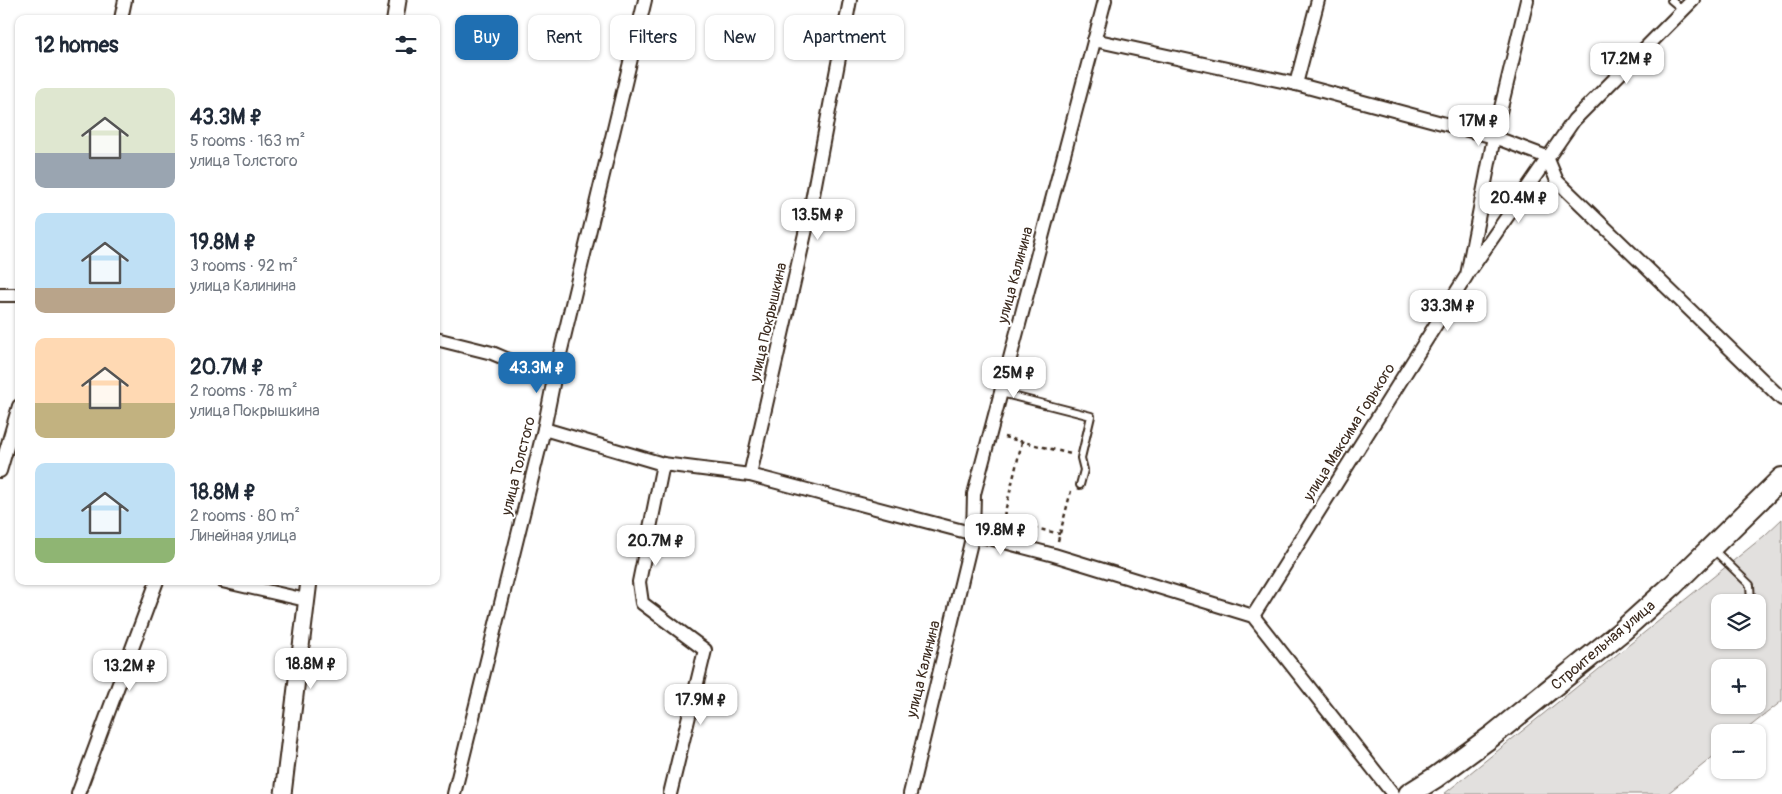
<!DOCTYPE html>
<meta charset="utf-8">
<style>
body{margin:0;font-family:Pangolin,sans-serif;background:#f6f6f7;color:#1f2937;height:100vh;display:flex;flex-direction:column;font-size:19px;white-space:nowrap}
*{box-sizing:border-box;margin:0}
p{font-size:16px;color:#747a83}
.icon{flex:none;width:28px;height:28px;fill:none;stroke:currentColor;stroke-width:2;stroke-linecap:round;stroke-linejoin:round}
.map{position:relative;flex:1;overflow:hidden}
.panel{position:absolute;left:15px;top:15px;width:425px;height:570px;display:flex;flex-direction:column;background:#fff;border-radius:10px;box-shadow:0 1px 4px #0004}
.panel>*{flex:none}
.hud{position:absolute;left:455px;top:15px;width:475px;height:45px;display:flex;gap:10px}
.buttons{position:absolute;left:1711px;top:594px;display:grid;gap:10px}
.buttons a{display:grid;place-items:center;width:55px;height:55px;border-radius:10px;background:#fff;box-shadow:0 1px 4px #0004;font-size:25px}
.price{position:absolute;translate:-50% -42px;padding:0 11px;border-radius:10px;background:#fff;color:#222;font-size:16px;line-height:32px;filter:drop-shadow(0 1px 2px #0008)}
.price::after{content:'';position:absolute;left:50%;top:30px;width:15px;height:11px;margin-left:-8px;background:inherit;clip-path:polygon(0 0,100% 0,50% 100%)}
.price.on{background:#1f6fb2;color:#fff}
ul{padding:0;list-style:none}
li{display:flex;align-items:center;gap:15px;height:125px;padding:0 20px}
li span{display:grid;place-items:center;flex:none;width:140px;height:100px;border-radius:10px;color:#555}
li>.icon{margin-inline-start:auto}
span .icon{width:60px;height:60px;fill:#fffc;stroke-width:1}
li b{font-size:21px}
h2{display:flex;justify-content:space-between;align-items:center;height:60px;padding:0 20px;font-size:21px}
.pill{padding:0 18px;border-radius:10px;background:#fff;box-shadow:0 1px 4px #0004;font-size:18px;line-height:45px}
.pill.on{background:#1f6fb2;color:#fff}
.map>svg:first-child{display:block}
</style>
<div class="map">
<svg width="1782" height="794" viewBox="0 0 1782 794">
<rect width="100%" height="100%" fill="#fff"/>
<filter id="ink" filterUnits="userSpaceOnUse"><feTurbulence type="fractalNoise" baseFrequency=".02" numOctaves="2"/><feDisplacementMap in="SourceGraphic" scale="10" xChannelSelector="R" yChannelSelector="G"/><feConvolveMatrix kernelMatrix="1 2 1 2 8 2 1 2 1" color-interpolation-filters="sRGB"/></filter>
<g filter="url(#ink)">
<!-- green -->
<path fill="#e2e0de" stroke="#8e857e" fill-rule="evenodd" d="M1782,519V701L1743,732H1720V751L1667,794H1444L1764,536ZM1720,602H1758V640H1720ZM1720,668H1758V705H1720Z"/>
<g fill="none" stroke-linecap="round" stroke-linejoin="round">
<!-- service casing -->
<g stroke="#3b2a1e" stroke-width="10">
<g id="service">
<polyline points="1671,0 1683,10"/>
<polyline points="1001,393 1091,416 1081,458 1084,470 1080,485"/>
<polyline points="1714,550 1750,585 1751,602"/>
</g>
</g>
<!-- minor casing -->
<g stroke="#3b2a1e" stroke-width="16">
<g id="minor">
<polyline points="121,19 125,0"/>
<polyline points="1094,40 1296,84 1494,137 1547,157 1557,181 1782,399"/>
<polyline points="1296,84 1318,0"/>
<polyline points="1471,269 1574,120 1693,0"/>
<polyline points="0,295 19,295"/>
<polyline points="436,339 492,353 554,379"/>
<polyline points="544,429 663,464 750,475 1054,555 1253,616 1393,794"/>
<polyline points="663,464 639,582 642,603 705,650 670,794"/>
<polyline points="0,471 19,406"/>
<polyline points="750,475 809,216 850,0"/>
<polyline points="222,581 306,600"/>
<polyline points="1253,616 1467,275 1494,137 1527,0"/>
<polyline points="78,794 157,581"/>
<polyline points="454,794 544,429 554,379 645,0"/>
<polyline points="910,794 973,534 974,494 1105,0"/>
</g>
</g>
<!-- tertiary casing -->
<g stroke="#3b2a1e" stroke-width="19">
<g id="tertiary">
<polyline points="395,19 398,0"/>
<polyline points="283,794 309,581"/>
</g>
</g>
<!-- primary casing -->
<g stroke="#3b2a1e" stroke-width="24">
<polyline id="primary" points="1409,794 1436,777 1492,736 1622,631 1673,585 1782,478"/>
</g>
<!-- path -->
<g stroke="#3b2a1e" stroke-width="2.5" stroke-dasharray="4 4" stroke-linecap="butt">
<polyline points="1004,437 1071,454"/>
<polyline points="1022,442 1003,520 1060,534"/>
<polyline points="1058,541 1071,491"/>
</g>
<!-- service -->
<use href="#service" stroke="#fff" stroke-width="6"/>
<!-- minor -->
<use href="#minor" stroke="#fff" stroke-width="12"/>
<!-- tertiary -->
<use href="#tertiary" stroke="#fff" stroke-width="15"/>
<!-- primary -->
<use href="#primary" stroke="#fff" stroke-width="20"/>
</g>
</g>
<g text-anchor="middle" stroke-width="4" stroke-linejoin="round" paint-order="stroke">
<!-- street labels -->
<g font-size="15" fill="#3b2a1e" stroke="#fff">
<text transform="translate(1015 275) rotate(-75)" y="5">улица Калинина</text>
<text transform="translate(768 322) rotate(-77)" y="5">улица Покрышкина</text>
<text transform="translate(1349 432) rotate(-58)" y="5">улица Максима Горького</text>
<text transform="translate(518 466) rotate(-76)" y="5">улица Толстого</text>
<text transform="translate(1603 645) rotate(-40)" y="5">Строительная улица</text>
<text transform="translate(923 669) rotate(-76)" y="5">улица Калинина</text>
</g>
</g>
</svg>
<div class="buttons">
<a><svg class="icon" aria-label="layers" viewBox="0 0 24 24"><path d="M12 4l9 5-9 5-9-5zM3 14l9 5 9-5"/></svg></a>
<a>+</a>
<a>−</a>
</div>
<b class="price" style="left:1627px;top:85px">17.2M ₽</b>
<b class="price" style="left:1479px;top:147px">17M ₽</b>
<b class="price" style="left:1519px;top:224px">20.4M ₽</b>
<b class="price" style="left:818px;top:241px">13.5M ₽</b>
<b class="price" style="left:1448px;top:332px">33.3M ₽</b>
<b class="price on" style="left:537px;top:394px">43.3M ₽</b>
<b class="price" style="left:1014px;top:399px">25M ₽</b>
<b class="price" style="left:1001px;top:556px">19.8M ₽</b>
<b class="price" style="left:656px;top:567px">20.7M ₽</b>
<b class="price" style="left:311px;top:690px">18.8M ₽</b>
<b class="price" style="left:130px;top:692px">13.2M ₽</b>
<b class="price" style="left:701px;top:726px">17.9M ₽</b>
<div class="hud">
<a class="pill on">Buy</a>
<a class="pill">Rent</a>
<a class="pill">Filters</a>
<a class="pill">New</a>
<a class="pill">Apartment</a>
</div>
<section class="panel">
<h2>12 homes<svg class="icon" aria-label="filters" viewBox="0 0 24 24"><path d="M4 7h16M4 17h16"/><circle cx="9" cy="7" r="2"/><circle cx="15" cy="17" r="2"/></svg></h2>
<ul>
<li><span style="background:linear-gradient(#dfe7d0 65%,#9aa5b1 0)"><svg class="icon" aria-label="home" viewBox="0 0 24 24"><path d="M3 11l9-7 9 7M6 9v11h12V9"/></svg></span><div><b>43.3M ₽</b><p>5 rooms · 163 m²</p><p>улица Толстого</p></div></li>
<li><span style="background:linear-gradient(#bfe0f5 75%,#b9a48a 0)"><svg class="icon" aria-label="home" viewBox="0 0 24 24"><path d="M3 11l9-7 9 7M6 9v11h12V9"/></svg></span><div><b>19.8M ₽</b><p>3 rooms · 92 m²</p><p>улица Калинина</p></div></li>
<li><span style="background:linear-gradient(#ffd9b3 65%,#c2b280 0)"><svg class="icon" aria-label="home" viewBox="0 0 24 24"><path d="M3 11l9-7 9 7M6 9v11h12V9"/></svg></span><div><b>20.7M ₽</b><p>2 rooms · 78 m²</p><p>улица Покрышкина</p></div></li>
<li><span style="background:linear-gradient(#bfe0f5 75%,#8fb573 0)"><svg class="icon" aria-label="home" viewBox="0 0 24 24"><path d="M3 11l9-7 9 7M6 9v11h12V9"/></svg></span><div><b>18.8M ₽</b><p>2 rooms · 80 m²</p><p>Линейная улица</p></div></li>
</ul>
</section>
</div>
